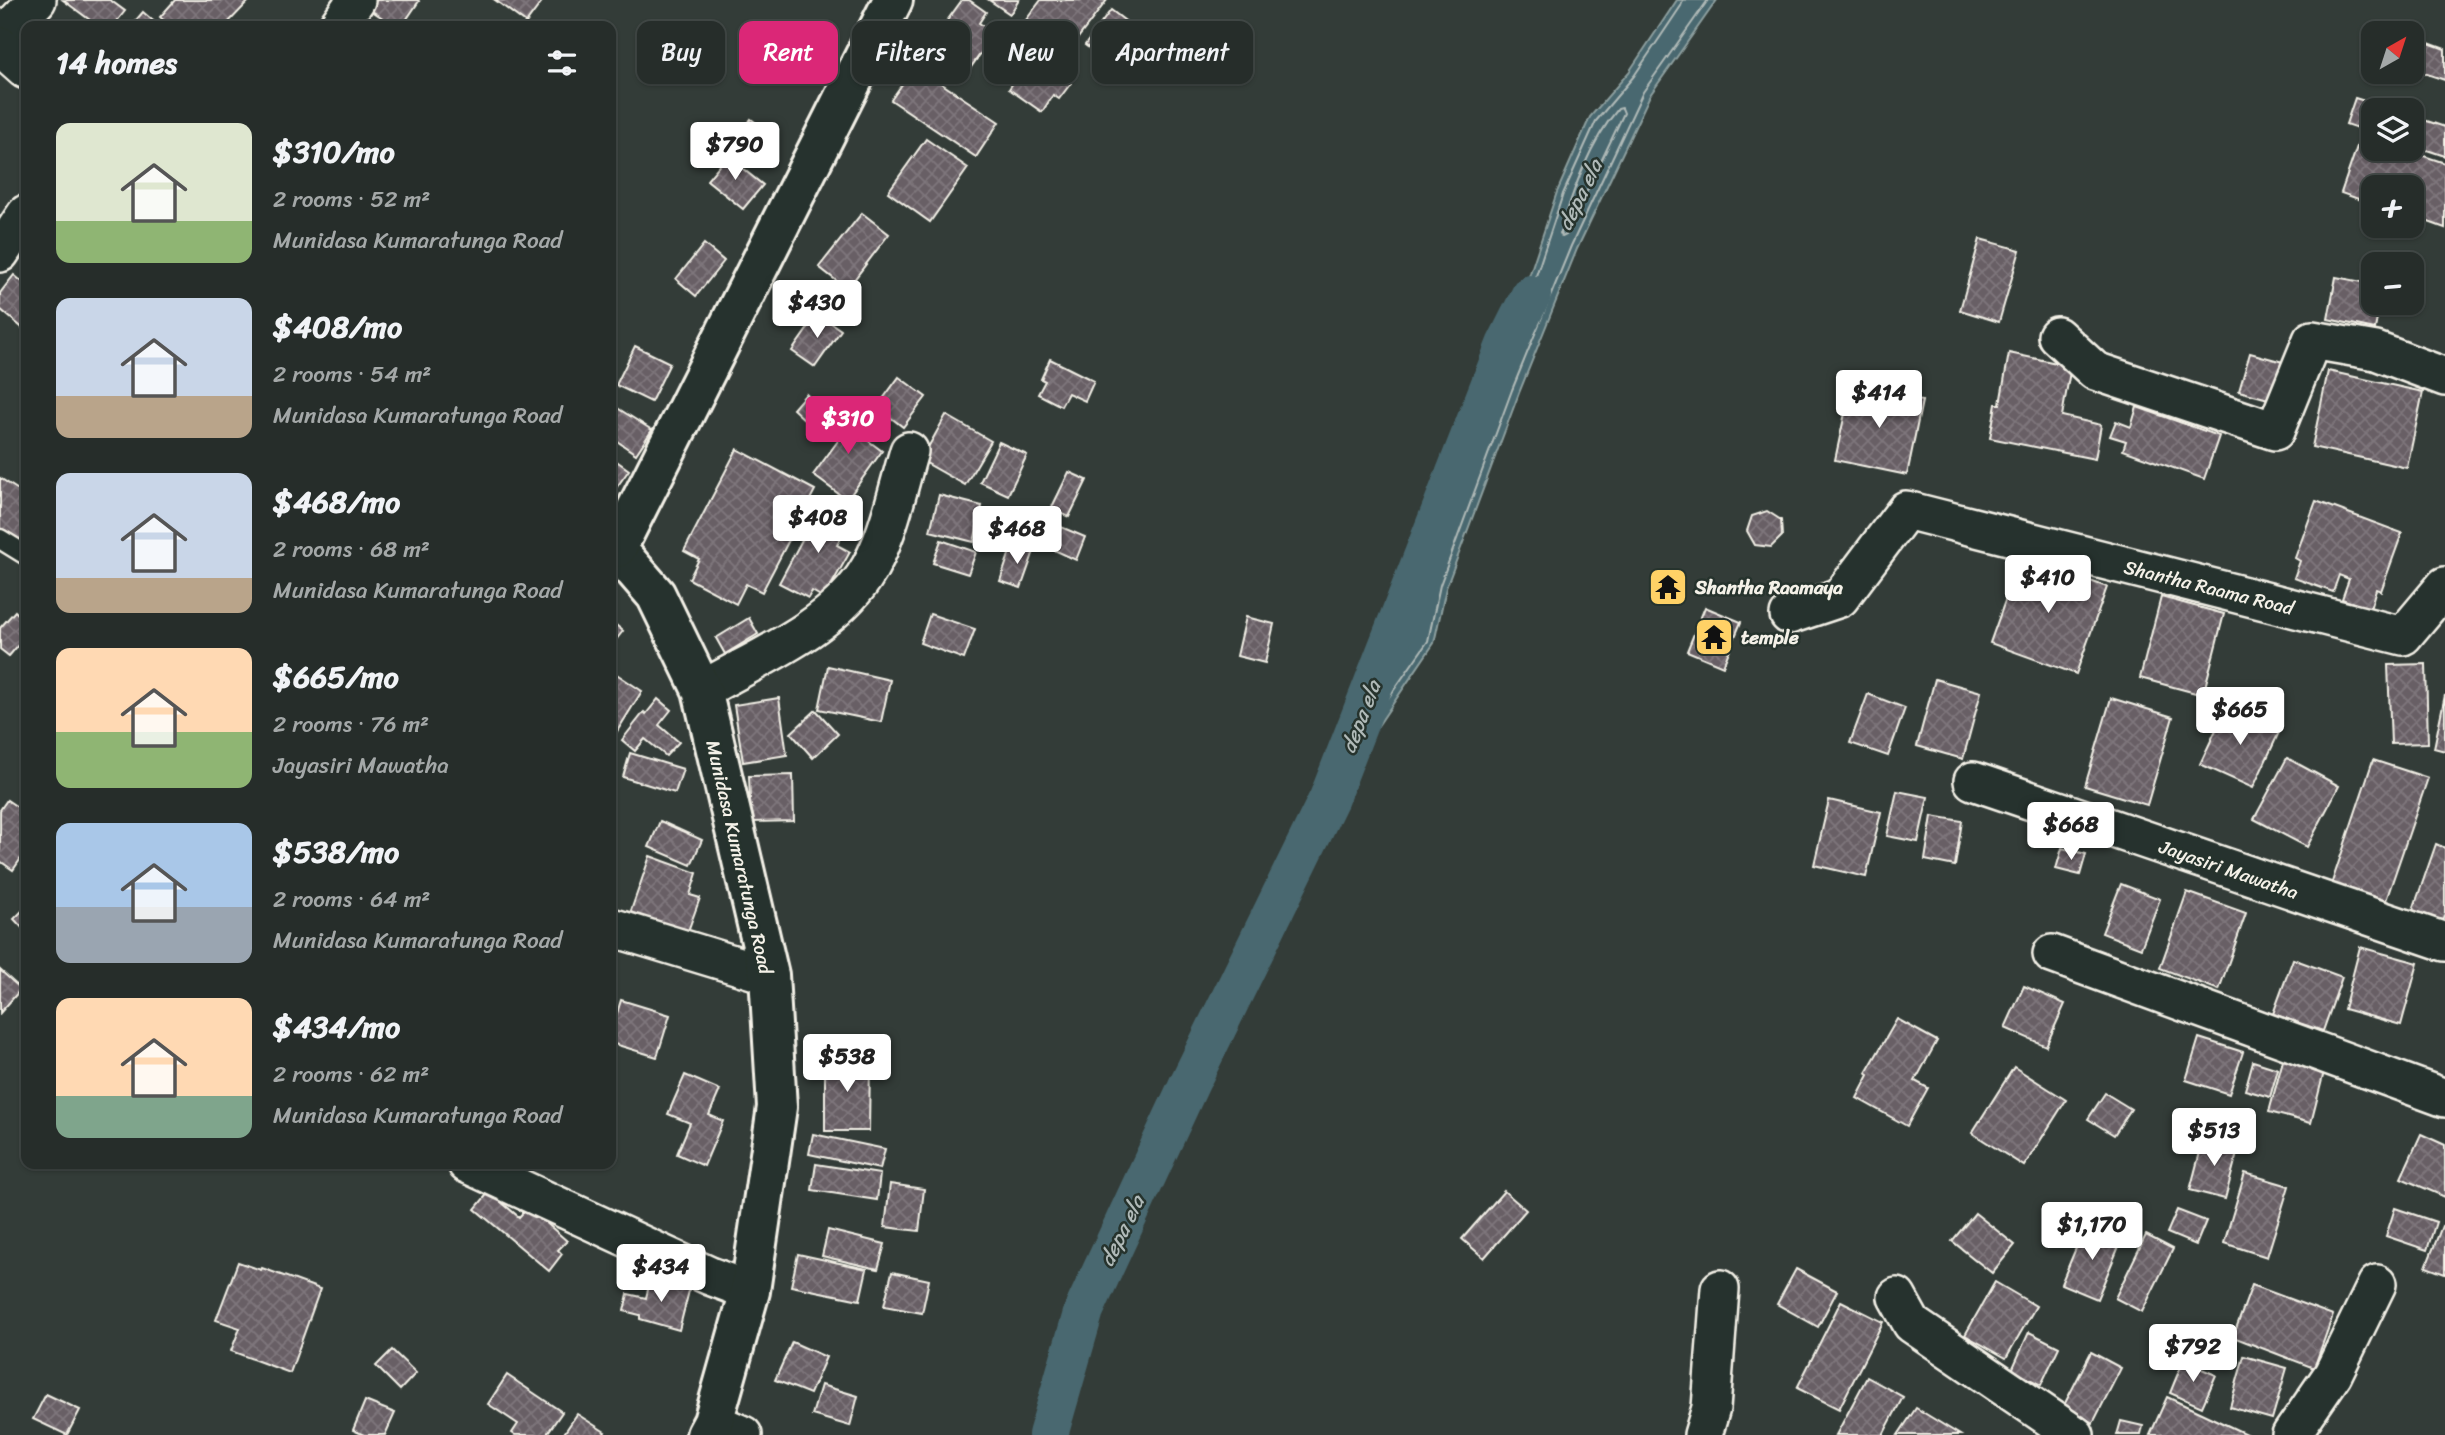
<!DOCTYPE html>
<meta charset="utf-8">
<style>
body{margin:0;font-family:Sriracha,sans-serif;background:#2e3532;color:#f1f3f6;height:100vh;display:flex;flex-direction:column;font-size:26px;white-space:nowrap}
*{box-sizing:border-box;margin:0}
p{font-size:23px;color:#a4a8a8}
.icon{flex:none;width:38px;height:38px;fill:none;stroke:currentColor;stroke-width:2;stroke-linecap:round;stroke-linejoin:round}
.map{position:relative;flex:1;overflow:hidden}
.drawer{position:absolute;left:21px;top:21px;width:595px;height:1148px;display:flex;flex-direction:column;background:#262d2a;border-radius:14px;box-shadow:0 2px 5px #0004,0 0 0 2px #424947}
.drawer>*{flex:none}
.hud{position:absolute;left:637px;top:21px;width:665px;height:63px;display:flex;gap:14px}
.needle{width:46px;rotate:39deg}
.buttons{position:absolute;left:2361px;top:21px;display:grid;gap:14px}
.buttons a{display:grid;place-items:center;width:63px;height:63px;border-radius:14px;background:#262d2a;box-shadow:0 2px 5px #0004,0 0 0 2px #424947;font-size:35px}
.price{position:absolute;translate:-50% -60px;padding:0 16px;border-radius:7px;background:#fff;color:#222;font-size:23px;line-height:46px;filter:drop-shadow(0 2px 4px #0008)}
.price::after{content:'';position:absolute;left:50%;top:42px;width:21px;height:16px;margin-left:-10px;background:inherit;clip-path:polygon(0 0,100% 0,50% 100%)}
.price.selected{background:#db2777;color:#fff}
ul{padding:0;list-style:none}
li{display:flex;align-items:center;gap:21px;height:175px;padding:0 35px}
li span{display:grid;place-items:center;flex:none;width:196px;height:140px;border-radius:14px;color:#555}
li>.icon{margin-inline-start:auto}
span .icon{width:84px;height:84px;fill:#fffc;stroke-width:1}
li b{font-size:30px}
h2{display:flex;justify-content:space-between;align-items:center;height:84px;padding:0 35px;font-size:30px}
.chip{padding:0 24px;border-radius:14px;background:#262d2a;box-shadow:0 2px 5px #0004,0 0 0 2px #424947;font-size:24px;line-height:63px}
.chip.selected{background:#db2777;color:#fff}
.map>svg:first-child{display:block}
</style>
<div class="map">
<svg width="2445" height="1435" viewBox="0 0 2445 1435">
<defs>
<pattern id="building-cross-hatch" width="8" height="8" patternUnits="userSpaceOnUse" patternTransform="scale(1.75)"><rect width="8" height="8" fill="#685f65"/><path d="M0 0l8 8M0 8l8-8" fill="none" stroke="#7e767b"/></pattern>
</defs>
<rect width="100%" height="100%" fill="#333c38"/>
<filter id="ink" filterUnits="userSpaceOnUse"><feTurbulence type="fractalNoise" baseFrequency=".0143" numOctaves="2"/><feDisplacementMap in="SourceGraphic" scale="14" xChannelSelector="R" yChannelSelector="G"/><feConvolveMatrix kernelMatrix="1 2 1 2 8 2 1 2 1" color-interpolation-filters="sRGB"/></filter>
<g filter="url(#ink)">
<!-- water -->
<polygon fill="#49686f" stroke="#8d9f9f" stroke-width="2" points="1677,0 1717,0 1650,95 1577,249 1519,393 1446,588 1434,643 1329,798 1376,683 1408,627 1443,515 1488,400 1557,192 1590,117 1629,72"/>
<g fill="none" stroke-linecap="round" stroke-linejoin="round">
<!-- shore -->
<g stroke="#b0bab8" stroke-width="2">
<polyline points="1683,0 1681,6 1634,76 1596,121 1563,194 1494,403 1450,517 1414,629 1383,686 1374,707 1376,711 1380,710 1428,641 1440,585 1512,390 1571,246 1643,92 1708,0"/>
<path d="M1622,108L1624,113L1566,235L1562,237L1560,233C1573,191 1589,143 1618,109Z"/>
</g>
<!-- canal -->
<polyline stroke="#49686f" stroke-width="40" points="1048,1435 1084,1310 1190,1082 1329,798 1506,345 1531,295"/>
</g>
<!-- building -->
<g fill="url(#building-cross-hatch)" stroke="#f4f1e8" stroke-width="2">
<polygon points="63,0 110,0 125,11 113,26 98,26"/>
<polygon points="175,0 250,0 225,26 170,26 160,17"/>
<polygon points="375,0 418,0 419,1 402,26 395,26 369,9"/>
<polygon points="495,0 543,0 526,23"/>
<polygon points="962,0 969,0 986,12 979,23 995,33 964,77 937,58 947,44 936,36"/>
<polygon points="989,0 1019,0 1010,14"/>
<polygon points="1041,0 1107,0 1068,51 1026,20"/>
<polygon points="1111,10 1146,37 1121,72 1085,45"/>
<polygon points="143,12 159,26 131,26"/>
<polygon points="2412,37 2445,49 2445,80 2412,69"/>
<polygon points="1021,49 1071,83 1059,99 1053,95 1042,112 1009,89 1020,72 1010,66"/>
<polygon points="915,66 999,122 976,157 891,100"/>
<polygon points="2355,98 2393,110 2373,110 2373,133 2346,124"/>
<polygon points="2412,116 2445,127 2445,156 2412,145"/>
<polygon points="751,119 771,134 752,159 732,145"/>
<polygon points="2361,135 2373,139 2373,149 2403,149 2445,163 2445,228 2412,216 2412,187 2373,187 2373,204 2341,193"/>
<polygon points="926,139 968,168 930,222 888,192"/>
<polygon points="727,156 763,185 743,209 707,180"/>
<polygon points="862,213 889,234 847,289 819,267"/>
<polygon points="1980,239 2020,250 1999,322 1960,310"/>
<polygon points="704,244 724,261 696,296 676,279"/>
<polygon points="14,275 26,285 26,331 0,309 0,293"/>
<polygon points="2336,277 2373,284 2373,303 2380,303 2375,329 2328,319"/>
<polygon points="818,314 841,330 815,367 792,351"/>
<polygon points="635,346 670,363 651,402 616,385"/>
<polygon points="2009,353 2071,366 2062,416 2101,425 2095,459 1990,438 1996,404 2000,404"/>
<polygon points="2250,353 2283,362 2272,400 2239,391"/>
<polygon points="1050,359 1094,381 1085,401 1068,393 1061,406 1038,394 1045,381 1041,379"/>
<polygon points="2328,371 2423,392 2407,468 2312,447"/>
<polygon points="899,377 926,397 903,427 877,407"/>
<polygon points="1851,385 1922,401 1907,475 1835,460"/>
<polygon points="806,394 818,406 805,420 793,409"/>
<polygon points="611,404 652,430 636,454 611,437"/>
<polygon points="851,406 869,419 858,433 882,451 847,500 813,475 843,434 835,428"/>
<polygon points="2137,407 2219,436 2204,479 2123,450 2126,441 2110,436 2116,421 2131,427"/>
<polygon points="946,415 991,441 965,485 921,460"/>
<polygon points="999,442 1027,455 1008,495 980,482"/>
<polygon points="737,449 815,490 762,592 746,584 736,604 689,579 699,559 684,551"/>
<polygon points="611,457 629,470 611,495"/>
<polygon points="1069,472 1087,480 1069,517 1051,509"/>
<polygon points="0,478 26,495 26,547 0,530"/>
<polygon points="939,495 982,506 974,542 930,531"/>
<polygon points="2316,501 2402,533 2381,591 2376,589 2370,609 2342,599 2349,579 2339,575 2333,592 2294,578 2300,561 2295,558"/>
<polygon points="821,504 851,520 837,545 850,552 824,598 812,591 808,598 779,583"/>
<polygon points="1767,511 1781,520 1782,536 1771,547 1755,545 1747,531 1752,516"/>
<polygon points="1061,527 1085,537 1076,560 1052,549"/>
<polygon points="941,540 976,552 968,574 933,563"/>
<polygon points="1013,543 1034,551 1021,588 1000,581"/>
<polygon points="2021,556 2107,587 2076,674 1990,643"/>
<polygon points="2161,597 2224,614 2203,695 2140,678"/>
<polygon points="1705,607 1741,622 1723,666 1687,651"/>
<polygon points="15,611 26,622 26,636 9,656 0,649 0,628"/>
<polygon points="930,614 975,629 964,659 920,643"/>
<polygon points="1246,617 1274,624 1265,663 1237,656"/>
<polygon points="749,618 758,634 725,654 716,638"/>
<polygon points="611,621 623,631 611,646"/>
<polygon points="2426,664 2428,743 2391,744 2388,665"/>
<polygon points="828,666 890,680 881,722 819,709"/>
<polygon points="612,671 642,691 611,741 611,673"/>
<polygon points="1935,679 1981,692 1963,759 1917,746"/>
<polygon points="1868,694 1905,708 1888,756 1850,743"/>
<polygon points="2445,695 2445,751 2434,748"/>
<polygon points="779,698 787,755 743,762 734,705"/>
<polygon points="2111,698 2173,717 2147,805 2085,786"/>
<polygon points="658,699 671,710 659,725 679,742 666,756 645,739 635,751 622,740 644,712 646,714"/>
<polygon points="2227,706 2280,730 2253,788 2200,764"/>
<polygon points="816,710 838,734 813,758 791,733"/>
<polygon points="630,753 683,769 675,793 623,777"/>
<polygon points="2287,758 2339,786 2307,847 2254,819"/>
<polygon points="2373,760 2428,778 2382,912 2328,894"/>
<polygon points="793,775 794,821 751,822 749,776"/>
<polygon points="1897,791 1928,797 1918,842 1887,836"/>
<polygon points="7,800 26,813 26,851 13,870 0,861 0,810"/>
<polygon points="1829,800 1881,812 1866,877 1814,865"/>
<polygon points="1932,816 1962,821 1955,866 1925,860"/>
<polygon points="660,821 702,840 691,865 649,847"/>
<polygon points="2436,844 2445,848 2445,913 2437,937 2407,927"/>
<polygon points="2062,848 2086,854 2080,875 2056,869"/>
<polygon points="650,856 697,873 690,895 700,898 688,931 679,928 675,941 626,925"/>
<polygon points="2121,884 2160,899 2141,948 2102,933"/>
<polygon points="2187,892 2246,913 2219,990 2160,968"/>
<polygon points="26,907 26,932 14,919"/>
<polygon points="2360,947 2418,963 2401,1025 2344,1009"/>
<polygon points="2293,959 2342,977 2323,1031 2273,1014"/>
<polygon points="0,970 21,989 0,1013"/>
<polygon points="2024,986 2065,1004 2046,1046 2005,1028"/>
<polygon points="621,1000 670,1015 657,1057 611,1043 611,1033"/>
<polygon points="1897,1019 1937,1041 1915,1081 1928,1088 1907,1126 1857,1098 1869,1075 1866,1073"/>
<polygon points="2199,1038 2243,1052 2229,1094 2186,1080"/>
<polygon points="825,1058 870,1058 869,1131 825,1131"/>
<polygon points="2283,1060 2324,1072 2311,1123 2269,1112"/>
<polygon points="2253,1061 2278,1069 2270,1097 2245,1090"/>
<polygon points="2014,1067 2066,1100 2024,1166 1972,1133"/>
<polygon points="685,1075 720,1090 709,1115 723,1121 704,1166 677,1154 690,1123 668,1114"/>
<polygon points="2105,1093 2131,1109 2114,1135 2088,1119"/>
<polygon points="813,1134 885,1149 880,1169 809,1154"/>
<polygon points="2421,1134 2445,1145 2445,1197 2401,1178"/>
<polygon points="2204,1137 2239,1146 2225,1199 2190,1190"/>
<polygon points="816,1164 880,1174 877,1200 812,1190"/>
<polygon points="2245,1173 2289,1186 2267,1257 2224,1243"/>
<polygon points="890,1184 924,1189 919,1231 885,1227"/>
<polygon points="1504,1191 1526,1210 1484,1258 1462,1239"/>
<polygon points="489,1192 519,1217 528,1207 567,1241 558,1250 562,1254 549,1271 475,1209"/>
<polygon points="2395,1208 2436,1222 2427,1250 2386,1236"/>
<polygon points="2177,1210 2206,1221 2196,1245 2167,1233"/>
<polygon points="1975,1213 2015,1245 1992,1273 1952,1241"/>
<polygon points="2086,1224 2122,1239 2097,1299 2061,1284"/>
<polygon points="2442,1226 2445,1227 2445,1274 2426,1267"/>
<polygon points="828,1230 885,1244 878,1269 822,1256"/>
<polygon points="2146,1235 2173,1249 2142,1312 2115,1298"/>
<polygon points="798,1254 867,1269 860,1300 791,1286"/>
<polygon points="238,1262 261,1270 262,1268 320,1289 290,1373 231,1351 240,1328 216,1320"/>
<polygon points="1796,1269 1837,1291 1818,1327 1777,1304"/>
<polygon points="892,1272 929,1280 922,1313 884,1306"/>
<polygon points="651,1277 690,1287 679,1330 640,1319 640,1315 624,1311 628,1294 646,1298"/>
<polygon points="1995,1282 2036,1306 2006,1358 1965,1335"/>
<polygon points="2252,1285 2333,1315 2314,1368 2233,1337"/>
<polygon points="1841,1301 1883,1322 1839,1409 1797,1388"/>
<polygon points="2029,1332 2059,1347 2041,1385 2012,1370"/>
<polygon points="792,1342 826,1357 810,1394 775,1380"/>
<polygon points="392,1350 416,1373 400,1390 376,1366"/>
<polygon points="2091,1352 2121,1368 2093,1423 2063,1407"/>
<polygon points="2244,1356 2287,1368 2272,1419 2230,1407"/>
<polygon points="2183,1361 2216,1375 2202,1407 2170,1393"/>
<polygon points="507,1375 562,1412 546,1435 515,1435 512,1433 518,1424 488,1404"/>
<polygon points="1867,1377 1903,1397 1883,1435 1836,1435"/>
<polygon points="821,1385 858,1396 850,1426 812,1415"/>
<polygon points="46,1394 80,1410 67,1435 33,1419"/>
<polygon points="2167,1397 2248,1435 2150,1435"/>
<polygon points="365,1401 395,1413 385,1435 364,1435 353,1430"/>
<polygon points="1916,1408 1960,1435 1898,1435"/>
<polygon points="577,1414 605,1432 603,1435 563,1435"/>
<polygon points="2121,1421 2143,1426 2141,1435 2117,1435"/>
</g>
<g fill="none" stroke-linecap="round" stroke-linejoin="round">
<!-- service casing -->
<g stroke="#f4f1e8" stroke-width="23">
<polyline id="service" points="0,539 26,555"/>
</g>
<!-- minor casing -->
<g stroke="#f4f1e8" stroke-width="42">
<g id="minor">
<polyline points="338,26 356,0"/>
<polyline points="0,39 37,0"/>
<polyline points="0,253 26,214"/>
<polyline points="2057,336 2095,371 2275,431 2312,340 2376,351 2445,377"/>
<polyline points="1789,615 1840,598 1906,510 2403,636 2445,586"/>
<path d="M702,690C755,659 828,630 864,577C887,543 897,491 909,451"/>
<polyline points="1973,781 2445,942"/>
<polyline points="611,927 769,975"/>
<polyline points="2052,954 2445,1098"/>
<polyline points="467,1164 710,1276 750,1291"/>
<polyline points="1897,1297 1912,1324 2075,1435"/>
<polyline points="713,1422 743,1435"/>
<polyline points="1703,1435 1711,1408 1720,1289"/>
<polyline points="2291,1435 2333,1374 2377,1284"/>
</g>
</g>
<!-- tertiary casing -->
<g stroke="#f4f1e8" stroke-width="44">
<g id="tertiary">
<polyline points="0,46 26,69"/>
<polyline points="611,543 656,595 702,690 769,975 777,1107 750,1291 713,1422 706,1435"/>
<polyline points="617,548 893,0"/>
</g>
</g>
<!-- service -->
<use href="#service" stroke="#26332d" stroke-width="18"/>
<!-- minor -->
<use href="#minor" stroke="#26332d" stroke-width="37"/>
<!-- tertiary -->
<use href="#tertiary" stroke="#26332d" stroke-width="38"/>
</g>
</g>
<!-- icons -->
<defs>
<g id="temple-square" transform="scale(2.0125)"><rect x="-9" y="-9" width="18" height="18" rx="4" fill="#ffd166" stroke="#26332d"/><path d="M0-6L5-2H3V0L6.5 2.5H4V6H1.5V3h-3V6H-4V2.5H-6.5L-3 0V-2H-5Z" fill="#111"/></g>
</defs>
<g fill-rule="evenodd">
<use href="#temple-square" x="1668" y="587"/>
<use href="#temple-square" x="1714" y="637"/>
</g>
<g text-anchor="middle" stroke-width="5" stroke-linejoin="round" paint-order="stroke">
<!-- poi labels -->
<g font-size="19" font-weight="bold" fill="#f4f1e8" stroke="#26332d" text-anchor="start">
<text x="1695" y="594">Shantha Raamaya</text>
<text x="1741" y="644">temple</text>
</g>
<!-- street labels -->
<g font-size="19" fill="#f4f1e8" stroke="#26332d">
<text transform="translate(2209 587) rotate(14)" y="7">Shantha Raama Road</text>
<text transform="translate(740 857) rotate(77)" y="7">Munidasa Kumaratunga Road</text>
<text transform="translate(2229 869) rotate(19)" y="7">Jayasiri Mawatha</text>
</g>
<!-- water labels -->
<g font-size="21" font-style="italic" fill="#b0bab8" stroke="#26332d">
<text transform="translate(1580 195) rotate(-64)" y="7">depa ela</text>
<text transform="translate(1361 717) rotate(-69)" y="7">depa ela</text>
<text transform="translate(1122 1231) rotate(-64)" y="7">depa ela</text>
</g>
</g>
</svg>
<div class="buttons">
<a><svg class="needle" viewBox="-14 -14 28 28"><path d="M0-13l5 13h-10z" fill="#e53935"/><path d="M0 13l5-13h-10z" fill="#a4a8a8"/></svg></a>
<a><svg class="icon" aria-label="layers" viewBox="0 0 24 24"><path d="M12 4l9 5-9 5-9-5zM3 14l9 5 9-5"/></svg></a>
<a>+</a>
<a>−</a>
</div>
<b class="price" style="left:735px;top:182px">$790</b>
<b class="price" style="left:817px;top:340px">$430</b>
<b class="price" style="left:1879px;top:430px">$414</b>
<b class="price selected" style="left:848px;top:456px">$310</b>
<b class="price" style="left:818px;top:555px">$408</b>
<b class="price" style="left:1017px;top:566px">$468</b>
<b class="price" style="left:2048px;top:615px">$410</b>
<b class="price" style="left:2240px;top:747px">$665</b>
<b class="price" style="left:2071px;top:862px">$668</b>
<b class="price" style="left:847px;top:1094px">$538</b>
<b class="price" style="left:2214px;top:1168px">$513</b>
<b class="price" style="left:2092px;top:1262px">$1,170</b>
<b class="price" style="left:661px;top:1304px">$434</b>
<b class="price" style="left:2193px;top:1384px">$792</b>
<div class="hud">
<a class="chip">Buy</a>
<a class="chip selected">Rent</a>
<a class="chip">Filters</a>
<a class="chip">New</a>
<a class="chip">Apartment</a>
</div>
<section class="drawer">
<h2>14 homes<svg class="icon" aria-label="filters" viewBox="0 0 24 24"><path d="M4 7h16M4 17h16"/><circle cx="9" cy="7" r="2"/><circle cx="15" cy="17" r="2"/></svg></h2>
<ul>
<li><span style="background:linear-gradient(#dfe7d0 70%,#8fb573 0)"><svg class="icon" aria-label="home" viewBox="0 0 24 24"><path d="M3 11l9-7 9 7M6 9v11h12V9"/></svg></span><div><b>$310/mo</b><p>2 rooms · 52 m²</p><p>Munidasa Kumaratunga Road</p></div></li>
<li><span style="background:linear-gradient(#c9d6e8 70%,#b9a48a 0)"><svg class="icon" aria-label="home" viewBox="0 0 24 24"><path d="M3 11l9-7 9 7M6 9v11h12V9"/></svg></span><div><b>$408/mo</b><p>2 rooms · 54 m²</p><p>Munidasa Kumaratunga Road</p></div></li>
<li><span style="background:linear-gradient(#c9d6e8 75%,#b9a48a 0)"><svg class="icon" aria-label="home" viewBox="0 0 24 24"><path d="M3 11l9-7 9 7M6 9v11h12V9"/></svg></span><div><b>$468/mo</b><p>2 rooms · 68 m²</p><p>Munidasa Kumaratunga Road</p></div></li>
<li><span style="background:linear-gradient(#ffd9b3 60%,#8fb573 0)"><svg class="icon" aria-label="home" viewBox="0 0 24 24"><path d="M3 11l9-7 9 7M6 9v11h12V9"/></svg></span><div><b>$665/mo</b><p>2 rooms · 76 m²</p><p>Jayasiri Mawatha</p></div></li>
<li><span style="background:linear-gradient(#a9c7e8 60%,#9aa5b1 0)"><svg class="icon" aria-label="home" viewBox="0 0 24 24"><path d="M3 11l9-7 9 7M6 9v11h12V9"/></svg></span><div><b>$538/mo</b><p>2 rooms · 64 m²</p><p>Munidasa Kumaratunga Road</p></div></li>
<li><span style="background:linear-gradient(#ffd9b3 70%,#7fa58c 0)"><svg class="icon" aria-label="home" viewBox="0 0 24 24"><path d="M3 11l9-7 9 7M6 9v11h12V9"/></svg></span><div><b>$434/mo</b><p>2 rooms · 62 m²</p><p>Munidasa Kumaratunga Road</p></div></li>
</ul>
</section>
</div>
